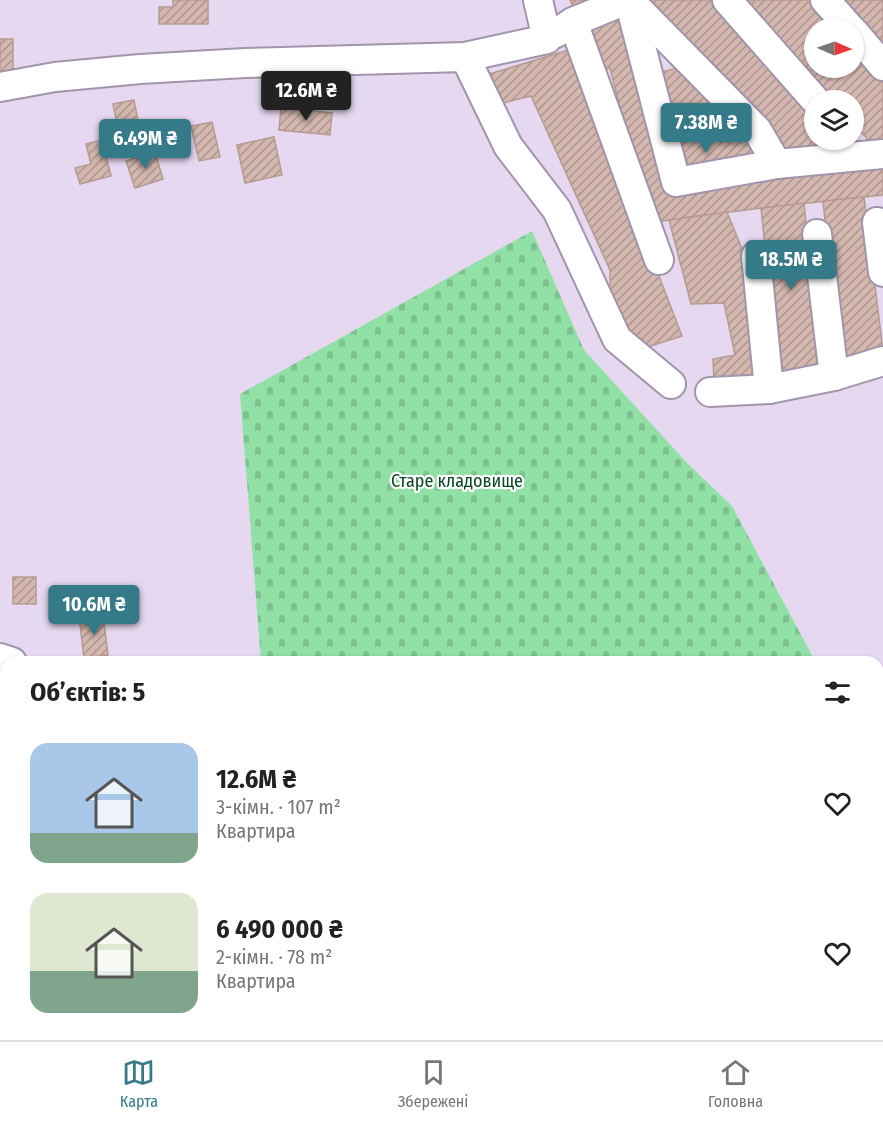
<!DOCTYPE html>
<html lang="uk">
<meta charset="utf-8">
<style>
body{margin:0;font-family:"Fira Sans Condensed",sans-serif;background:#f2f2f2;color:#222;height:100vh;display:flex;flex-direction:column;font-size:22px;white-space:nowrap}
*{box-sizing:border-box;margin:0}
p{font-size:20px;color:#767676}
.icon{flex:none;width:33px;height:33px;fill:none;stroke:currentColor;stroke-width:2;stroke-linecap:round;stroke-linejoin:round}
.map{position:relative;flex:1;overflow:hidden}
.drawer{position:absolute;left:0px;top:656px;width:884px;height:386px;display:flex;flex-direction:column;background:#fff;border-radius:18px 18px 0 0;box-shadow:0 2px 4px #0004}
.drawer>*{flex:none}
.needle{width:39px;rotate:92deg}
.controls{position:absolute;left:804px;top:18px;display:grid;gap:12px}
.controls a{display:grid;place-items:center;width:60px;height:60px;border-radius:50%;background:#fff;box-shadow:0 2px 4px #0004;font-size:30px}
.price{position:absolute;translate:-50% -51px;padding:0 14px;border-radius:6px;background:#357a89;color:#fff;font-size:20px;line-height:39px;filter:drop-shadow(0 2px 3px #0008)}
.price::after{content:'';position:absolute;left:50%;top:36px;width:18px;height:14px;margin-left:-9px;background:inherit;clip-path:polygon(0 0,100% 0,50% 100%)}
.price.selected{background:#222;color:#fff}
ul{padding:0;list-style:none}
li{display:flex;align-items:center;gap:18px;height:150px;padding:0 30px}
li span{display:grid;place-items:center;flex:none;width:168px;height:120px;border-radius:18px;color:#555}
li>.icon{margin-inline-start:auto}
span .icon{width:72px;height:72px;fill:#fffc;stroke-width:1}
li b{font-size:26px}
h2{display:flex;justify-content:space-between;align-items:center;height:72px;padding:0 30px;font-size:26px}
.menu{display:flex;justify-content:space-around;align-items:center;height:84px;border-top:2px solid #e0e0e0;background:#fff;font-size:16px;color:#767676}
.menu a{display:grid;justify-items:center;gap:3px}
.menu .selected{color:#357a89}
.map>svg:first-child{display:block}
</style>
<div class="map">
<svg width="883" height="1040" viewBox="0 0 883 1040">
<defs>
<pattern id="forest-firs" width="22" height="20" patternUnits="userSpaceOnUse" patternTransform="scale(1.5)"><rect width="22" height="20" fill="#91e0a5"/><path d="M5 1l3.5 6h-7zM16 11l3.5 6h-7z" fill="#7ec08f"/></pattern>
<pattern id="cemetery-stones" width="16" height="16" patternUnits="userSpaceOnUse" patternTransform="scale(1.5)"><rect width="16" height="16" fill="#91e0a5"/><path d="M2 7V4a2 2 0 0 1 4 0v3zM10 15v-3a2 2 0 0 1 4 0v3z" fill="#7ec08f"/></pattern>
<pattern id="building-hatch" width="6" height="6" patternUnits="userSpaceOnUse" patternTransform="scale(1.5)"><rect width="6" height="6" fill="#d4b7af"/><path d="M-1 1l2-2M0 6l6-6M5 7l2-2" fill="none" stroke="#ad958f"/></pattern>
</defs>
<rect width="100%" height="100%" fill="#e5d8f0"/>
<!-- forest -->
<polygon fill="url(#forest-firs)" points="795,1035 840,1035 850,1040 780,1040 785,1037"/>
<!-- cemetery -->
<polygon fill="url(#cemetery-stones)" points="532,231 584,350 687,463 732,506 815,661 261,661 240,394"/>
<!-- building -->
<g fill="url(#building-hatch)" stroke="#b69a92" stroke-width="1.5">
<polygon points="173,0 208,0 208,24 159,24 159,7 173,7"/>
<polygon points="570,0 601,0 574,10"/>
<polygon points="649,0 712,0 814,113 814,140 839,140 842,143 828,157 789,158"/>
<polygon points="741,0 807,0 833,28 814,28 814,68 854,68 854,50 883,82 883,150 877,150 854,124 854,100 832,100"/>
<polygon points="834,0 883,0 883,53"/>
<polygon points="622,18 670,191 883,165 883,195 761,208 669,220 649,224 610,68 599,71 585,28"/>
<rect x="0" y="39" width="13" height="33"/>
<polygon points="572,49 682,336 638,350 610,300 610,270 531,96 499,104 486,75"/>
<polygon points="682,67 729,115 732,133 750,132 759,155 688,165 661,72"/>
<polygon points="134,100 139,126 118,129 113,104"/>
<polygon points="281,108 332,113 330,135 279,130"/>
<polygon points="212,122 220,157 199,161 191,126"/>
<polygon points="274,137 282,175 245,183 237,145"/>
<polygon points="102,140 111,176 80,184 75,168 91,164 86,144"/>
<polygon points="155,152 163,179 135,188 126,161"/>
<polygon points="864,197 883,351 841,368 823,201"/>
<polygon points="804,203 821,371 779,382 761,208"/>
<polygon points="727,212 749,266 758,381 714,380 713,359 735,355 724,303 691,304 669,220"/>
<rect x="13" y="577" width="23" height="27"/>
<polygon points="103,613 108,655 84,658 79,616"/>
<polygon points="883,691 883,709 878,694"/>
<polygon points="219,1035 244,1035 243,1040 218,1040"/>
<rect x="347" y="1035" width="48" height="5"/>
<rect x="442" y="1035" width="40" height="5"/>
</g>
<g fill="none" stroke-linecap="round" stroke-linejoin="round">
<!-- minor casing -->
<g stroke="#a194ab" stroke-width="32">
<g id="minor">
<polyline points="629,0 676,182 777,164 883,154"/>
<polyline points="629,0 757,130 777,164"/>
<polyline points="727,0 815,100"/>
<polyline points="825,0 850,28"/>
<polyline points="573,22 659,260"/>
<polyline points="854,32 883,66"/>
<polyline points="556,33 573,22 626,0"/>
<polyline points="465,57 508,146 557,210 617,339 671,384"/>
<polyline points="0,87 55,77 140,69 245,63 465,57 547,39 538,0"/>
<polyline points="877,222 883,272"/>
<polyline points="817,234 834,376"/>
<polyline points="756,256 769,389"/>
<polyline points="710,392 769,389 834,376 883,361"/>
<polyline points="0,658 12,662"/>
<polyline points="878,798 883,796"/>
<polyline points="878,935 883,916"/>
<polyline points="0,1027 6,1027"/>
<polyline points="68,1035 89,1040"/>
<polyline points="543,1040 547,1035"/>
</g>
</g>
<!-- minor -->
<use href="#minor" stroke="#fff" stroke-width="28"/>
</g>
<g text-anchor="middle" stroke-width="4.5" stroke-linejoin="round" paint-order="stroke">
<!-- park labels -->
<g font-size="18" fill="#074722" stroke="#fff">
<text x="457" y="487">Старе кладовище</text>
</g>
</g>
</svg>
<div class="controls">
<a><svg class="needle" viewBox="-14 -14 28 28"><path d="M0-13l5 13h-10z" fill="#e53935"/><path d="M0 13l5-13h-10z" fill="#767676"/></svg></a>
<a><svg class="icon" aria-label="layers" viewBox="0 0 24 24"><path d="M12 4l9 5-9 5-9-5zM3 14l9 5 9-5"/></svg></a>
</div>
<b class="price selected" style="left:306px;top:122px">12.6M ₴</b>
<b class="price" style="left:706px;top:154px">7.38M ₴</b>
<b class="price" style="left:145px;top:170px">6.49M ₴</b>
<b class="price" style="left:791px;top:291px">18.5M ₴</b>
<b class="price" style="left:94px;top:636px">10.6M ₴</b>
<section class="drawer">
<h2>Об’єктів: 5<svg class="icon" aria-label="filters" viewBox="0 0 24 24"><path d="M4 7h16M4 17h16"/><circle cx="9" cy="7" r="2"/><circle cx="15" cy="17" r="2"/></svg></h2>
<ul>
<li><span style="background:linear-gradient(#a9c7e8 75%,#7fa58c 0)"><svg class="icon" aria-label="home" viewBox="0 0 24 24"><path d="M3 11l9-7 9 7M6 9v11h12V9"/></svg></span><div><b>12.6M ₴</b><p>3-кімн. · 107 m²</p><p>Квартира</p></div><svg class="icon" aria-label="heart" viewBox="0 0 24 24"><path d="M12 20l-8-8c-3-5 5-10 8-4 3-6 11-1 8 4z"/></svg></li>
<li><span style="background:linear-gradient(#dfe7d0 65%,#7fa58c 0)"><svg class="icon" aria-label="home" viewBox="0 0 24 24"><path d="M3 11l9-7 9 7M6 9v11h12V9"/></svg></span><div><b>6 490 000 ₴</b><p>2-кімн. · 78 m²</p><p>Квартира</p></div><svg class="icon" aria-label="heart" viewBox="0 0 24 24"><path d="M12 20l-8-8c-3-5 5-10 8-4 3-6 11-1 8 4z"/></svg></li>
</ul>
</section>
</div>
<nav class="menu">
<a class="selected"><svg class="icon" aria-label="map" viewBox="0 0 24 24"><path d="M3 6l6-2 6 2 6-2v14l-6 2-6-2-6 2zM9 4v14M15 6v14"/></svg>Карта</a>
<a><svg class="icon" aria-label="saved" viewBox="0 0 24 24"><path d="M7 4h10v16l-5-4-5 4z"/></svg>Збережені</a>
<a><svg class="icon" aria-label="home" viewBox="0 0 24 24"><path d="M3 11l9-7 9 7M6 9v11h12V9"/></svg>Головна</a>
</nav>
